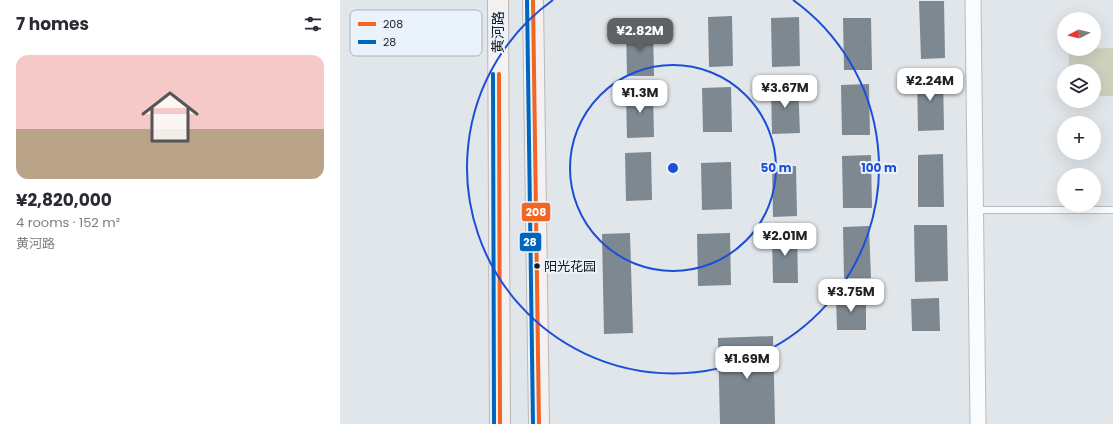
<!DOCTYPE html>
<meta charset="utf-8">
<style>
body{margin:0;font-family:Poppins,"Noto Sans SC",sans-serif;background:#f7f7f7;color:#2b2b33;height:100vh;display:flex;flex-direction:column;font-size:15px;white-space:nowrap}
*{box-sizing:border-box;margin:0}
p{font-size:13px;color:#7c7c81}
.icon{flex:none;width:22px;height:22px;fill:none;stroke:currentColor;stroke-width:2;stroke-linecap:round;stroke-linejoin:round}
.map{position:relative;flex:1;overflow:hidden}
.drawer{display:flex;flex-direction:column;background:#fff;width:340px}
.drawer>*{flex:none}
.needle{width:26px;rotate:263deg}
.fabs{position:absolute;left:717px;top:12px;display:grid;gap:8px}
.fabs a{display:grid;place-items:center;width:44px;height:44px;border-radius:50%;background:#fff;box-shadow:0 4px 16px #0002;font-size:20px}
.price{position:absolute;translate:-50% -34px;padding:0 9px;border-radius:8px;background:#fff;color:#222;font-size:13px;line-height:26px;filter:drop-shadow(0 1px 2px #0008)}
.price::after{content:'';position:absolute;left:50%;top:24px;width:12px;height:9px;margin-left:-6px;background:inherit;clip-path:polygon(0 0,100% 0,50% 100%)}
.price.current{background:#5e6265;color:#fff}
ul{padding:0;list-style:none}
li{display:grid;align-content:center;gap:8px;height:212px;padding:0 16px}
li span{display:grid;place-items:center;height:124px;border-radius:12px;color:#555}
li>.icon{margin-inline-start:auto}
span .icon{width:72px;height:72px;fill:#fffc;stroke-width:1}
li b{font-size:17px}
h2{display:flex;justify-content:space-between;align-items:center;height:48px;padding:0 16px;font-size:17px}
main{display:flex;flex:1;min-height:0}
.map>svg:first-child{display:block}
</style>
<main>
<section class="drawer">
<h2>7 homes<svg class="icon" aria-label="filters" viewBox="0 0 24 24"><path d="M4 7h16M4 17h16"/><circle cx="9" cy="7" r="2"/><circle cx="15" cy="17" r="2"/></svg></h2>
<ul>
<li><span style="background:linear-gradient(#f6c9c9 60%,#b9a48a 0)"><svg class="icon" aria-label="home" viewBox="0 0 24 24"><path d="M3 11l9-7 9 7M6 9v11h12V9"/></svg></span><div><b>¥2,820,000</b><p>4 rooms · 152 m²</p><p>黄河路</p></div></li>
</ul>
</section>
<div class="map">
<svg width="773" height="424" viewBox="0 0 773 424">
<rect width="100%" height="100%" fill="#e1e6ea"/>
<!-- green -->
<polygon fill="#ccd2be" points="773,48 773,96 754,96 754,71 729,71 729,49"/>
<!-- building -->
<g fill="#7d8890">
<polygon points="579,1 604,1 605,58 581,59"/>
<polygon points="392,16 393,66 369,67 368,17"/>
<polygon points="459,17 460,66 432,67 431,18"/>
<polygon points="503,18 531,18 532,70 504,70"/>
<polygon points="286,28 313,28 314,76 287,76"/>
<polygon points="577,74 603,74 604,130 578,131"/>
<polygon points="458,84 460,133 432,134 431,85"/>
<polygon points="529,84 530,135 502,135 501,85"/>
<polygon points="391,87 392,132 363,132 362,88"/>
<polygon points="313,91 314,137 287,138 286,92"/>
<polygon points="311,152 312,200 286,201 285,153"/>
<polygon points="603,154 604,207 578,207 578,155"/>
<polygon points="531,155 532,208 503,208 502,156"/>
<polygon points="391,162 392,209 362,210 361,163"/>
<polygon points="456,166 457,216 433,217 432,167"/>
<polygon points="574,225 607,225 608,281 575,282"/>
<polygon points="529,226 531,278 504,278 503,227"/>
<polygon points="457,231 458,283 433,283 432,232"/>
<polygon points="290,233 293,333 264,334 262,234"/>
<polygon points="390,233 391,285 358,286 357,234"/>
<polygon points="496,296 526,296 526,330 497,330"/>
<polygon points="599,298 600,331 572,331 571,299"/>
<polygon points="433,336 435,424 380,424 378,338"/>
</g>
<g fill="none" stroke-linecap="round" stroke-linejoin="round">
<!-- service casing -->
<g stroke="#b8bcc0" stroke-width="8">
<polyline id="service" points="635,210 773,210"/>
</g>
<!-- tertiary casing -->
<g stroke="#b8bcc0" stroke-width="17">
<polyline id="tertiary" points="633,0 638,424"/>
</g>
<!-- primary casing -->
<g stroke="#bcb6b7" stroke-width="22">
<g id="primary">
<polyline points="158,0 160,424"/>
<polyline points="193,0 199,424"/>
</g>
</g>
<!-- service -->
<use href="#service" stroke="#fafbfc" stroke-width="6"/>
<!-- tertiary -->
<use href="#tertiary" stroke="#fafbfc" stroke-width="15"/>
<!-- primary -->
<use href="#primary" stroke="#f5f1f1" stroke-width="20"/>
<!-- bus-1 casing -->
<g stroke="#eaf3fb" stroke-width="7">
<g id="bus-1">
<polyline points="193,0 199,424"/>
<polyline points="159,74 160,424"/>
</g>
</g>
<!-- bus-2 casing -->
<g stroke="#eaf3fb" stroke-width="7">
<g id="bus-2">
<polyline points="187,0 193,424"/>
<polyline points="153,74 154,424"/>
</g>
</g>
<!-- bus-1 -->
<use href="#bus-1" stroke="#f26522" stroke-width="4"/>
<!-- bus-2 -->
<use href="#bus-2" stroke="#0065bd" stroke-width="4"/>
</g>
<!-- distance rings -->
<g fill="none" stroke="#1d4ed8" stroke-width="2">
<circle cx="333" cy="168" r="103"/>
<path d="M453 0A206 206 0 1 1 213 0"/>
</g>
<!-- markers -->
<circle fill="#181b1e" stroke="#eaf3fb" stroke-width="1.5" cx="197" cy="266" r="3.5"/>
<g text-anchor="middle" stroke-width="4" stroke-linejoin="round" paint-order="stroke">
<!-- bus labels -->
<g font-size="13" fill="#181b1e" stroke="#eaf3fb" text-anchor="start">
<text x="204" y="271">阳光花园</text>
</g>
<!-- street labels -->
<g font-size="14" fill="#181b1e" stroke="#eaf3fb">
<text transform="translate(158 32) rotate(-90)" y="5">黄河路</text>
</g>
</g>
<!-- legend -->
<rect x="10" y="10" width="132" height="46" rx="6" fill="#eaf3fb" stroke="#abb2b9" stroke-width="1"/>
<rect x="18" y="22" width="18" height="4" fill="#f26522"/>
<rect x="18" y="40" width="18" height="4" fill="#0065bd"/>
<g font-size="11" fill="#181b1e">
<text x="43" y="28">208</text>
<text x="43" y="46">28</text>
</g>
<circle cx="333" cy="168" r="6" fill="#1d4ed8" stroke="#eaf3fb" stroke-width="2"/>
<g font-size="12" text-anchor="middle" font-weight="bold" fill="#1d4ed8" stroke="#eaf3fb" stroke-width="4" stroke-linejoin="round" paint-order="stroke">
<text x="436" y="172">50 m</text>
<text x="539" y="172">100 m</text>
</g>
<g stroke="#eaf3fb" stroke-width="1.5">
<rect x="181" y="202" width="30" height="20" rx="4" fill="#f26522"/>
<rect x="179" y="232" width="23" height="20" rx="4" fill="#0065bd"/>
</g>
<g font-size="11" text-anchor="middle" font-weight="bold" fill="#fff">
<text x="196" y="216">208</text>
<text x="190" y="246">28</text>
</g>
</svg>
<div class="fabs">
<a><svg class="needle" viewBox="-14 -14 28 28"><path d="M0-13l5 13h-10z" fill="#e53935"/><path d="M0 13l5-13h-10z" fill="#7c7c81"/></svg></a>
<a><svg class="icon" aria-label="layers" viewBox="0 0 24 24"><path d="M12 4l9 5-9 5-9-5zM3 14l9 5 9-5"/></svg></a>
<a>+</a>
<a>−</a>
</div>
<b class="price current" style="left:300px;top:52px">¥2.82M</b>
<b class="price" style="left:590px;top:102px">¥2.24M</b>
<b class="price" style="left:445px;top:109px">¥3.67M</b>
<b class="price" style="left:300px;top:114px">¥1.3M</b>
<b class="price" style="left:445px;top:257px">¥2.01M</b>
<b class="price" style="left:511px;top:313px">¥3.75M</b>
<b class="price" style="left:407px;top:380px">¥1.69M</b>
</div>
</main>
